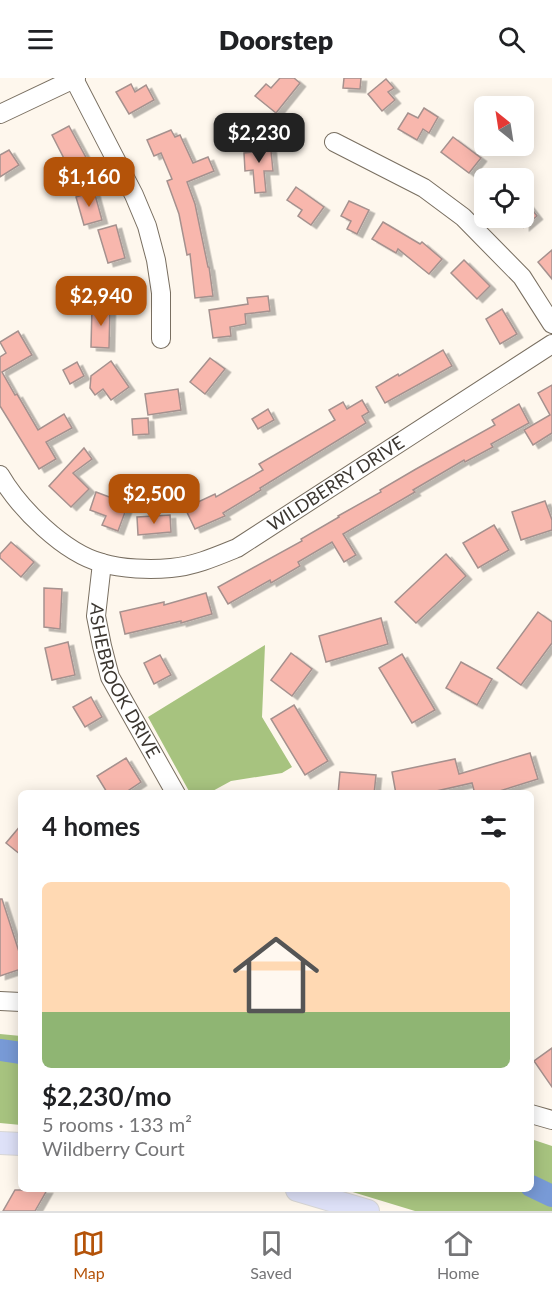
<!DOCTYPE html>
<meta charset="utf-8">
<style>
body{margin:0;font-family:Lato,sans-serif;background:#f2f2f2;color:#202124;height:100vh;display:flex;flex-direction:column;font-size:22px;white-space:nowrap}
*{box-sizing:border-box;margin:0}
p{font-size:20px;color:#757577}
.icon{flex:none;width:33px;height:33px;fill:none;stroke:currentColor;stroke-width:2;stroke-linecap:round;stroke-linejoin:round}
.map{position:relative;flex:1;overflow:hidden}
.details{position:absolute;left:18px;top:712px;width:516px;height:402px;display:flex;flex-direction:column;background:#fff;border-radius:9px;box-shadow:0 3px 15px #0003}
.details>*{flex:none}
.needle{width:39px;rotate:330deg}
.controls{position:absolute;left:474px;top:18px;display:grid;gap:12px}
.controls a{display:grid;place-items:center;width:60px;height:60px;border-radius:9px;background:#fff;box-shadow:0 3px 15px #0003;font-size:30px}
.price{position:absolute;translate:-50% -51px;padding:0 14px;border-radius:12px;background:#b45309;color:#fff;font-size:20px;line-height:39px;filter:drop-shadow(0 2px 3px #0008)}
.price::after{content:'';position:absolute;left:50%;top:36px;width:18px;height:14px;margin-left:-9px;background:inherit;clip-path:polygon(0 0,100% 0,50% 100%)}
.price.current{background:#222;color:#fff}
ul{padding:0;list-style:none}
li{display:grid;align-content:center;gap:12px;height:318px;padding:0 24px}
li+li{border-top:2px solid #e0e0e0}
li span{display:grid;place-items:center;height:186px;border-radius:9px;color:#555}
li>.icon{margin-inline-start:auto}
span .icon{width:108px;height:108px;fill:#fffc;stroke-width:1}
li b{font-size:26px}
h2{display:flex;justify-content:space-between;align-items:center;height:72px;padding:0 24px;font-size:26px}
header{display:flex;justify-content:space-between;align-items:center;height:78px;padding:0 24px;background:#fff;font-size:27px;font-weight:800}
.tab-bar{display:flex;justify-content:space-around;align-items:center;height:84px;border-top:2px solid #e0e0e0;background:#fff;font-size:16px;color:#757577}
.tab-bar a{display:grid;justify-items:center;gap:3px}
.tab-bar .current{color:#b45309}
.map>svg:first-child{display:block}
</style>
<header><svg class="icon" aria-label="menu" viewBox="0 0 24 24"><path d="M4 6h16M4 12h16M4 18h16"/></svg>Doorstep<svg class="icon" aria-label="search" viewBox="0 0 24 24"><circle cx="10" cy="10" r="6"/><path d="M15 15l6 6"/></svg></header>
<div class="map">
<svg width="552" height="1133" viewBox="0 0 552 1133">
<defs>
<filter id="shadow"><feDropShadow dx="5.5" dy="3.5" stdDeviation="0" flood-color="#0004"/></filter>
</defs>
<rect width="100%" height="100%" fill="#fef7ed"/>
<!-- forest -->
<g fill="#a7c37f">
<polygon points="265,567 262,639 292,689 282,695 231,703 209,715 190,715 148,639"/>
<polygon points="0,956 21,958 21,1047 0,1045"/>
<polygon points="531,1061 552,1068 552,1133 415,1133 346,1112 531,1112"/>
</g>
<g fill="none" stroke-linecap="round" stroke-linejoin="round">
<!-- river -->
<g stroke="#789ad6" stroke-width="22">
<polyline points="0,972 21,975"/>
<polyline points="531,1108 552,1118"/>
</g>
</g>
<!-- building -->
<g fill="#f8b7ad" stroke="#a5918e" stroke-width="1.5" filter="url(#shadow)">
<polygon points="280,0 294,0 300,5 276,35 255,18 266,6 271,10"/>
<polygon points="344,0 361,0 360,11 343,10"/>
<polygon points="386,1 394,10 388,14 395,22 382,33 368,16"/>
<polygon points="131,6 135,14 146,7 154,22 129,36 116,14"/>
<polygon points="424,30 438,39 429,55 423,51 417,62 398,51 408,35 418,40"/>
<polygon points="69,48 90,87 72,96 52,57"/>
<polygon points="171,52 175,59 180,57 193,85 208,79 214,93 187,104 195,126 208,189 209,189 213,218 195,220 190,176 187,177 179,136 167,103 172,101 161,75 154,78 147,62"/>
<polygon points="453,59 481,80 469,95 441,74"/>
<polygon points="270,63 273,93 264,93 266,114 255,115 253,92 245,93 244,75 252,74 251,65"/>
<polygon points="9,72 19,87 0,99 0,77"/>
<polygon points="296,109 324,129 311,147 298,138 302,132 287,122"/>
<polygon points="94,113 102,142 84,147 76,119"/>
<polygon points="524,121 537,138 524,149"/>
<polygon points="349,123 369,132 357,156 347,151 351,143 341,138"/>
<polygon points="383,144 420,166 422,164 442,181 429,196 398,171 396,175 372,161"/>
<polygon points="116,147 125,180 108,185 98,152"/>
<polygon points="552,172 552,201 538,184"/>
<polygon points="464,182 490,208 477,221 451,195"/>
<polygon points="124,199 126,221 109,223 107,201"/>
<polygon points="268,218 270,233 245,236 246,246 230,249 231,258 213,260 209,232 248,226 247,220"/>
<polygon points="92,229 110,229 109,270 91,269"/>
<polygon points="502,231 517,256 500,266 486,241"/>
<polygon points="18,253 32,277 2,294 15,317 17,316 38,352 64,336 72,350 46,364 56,381 39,391 0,328 0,279 6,275 0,264"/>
<polygon points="443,272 452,288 385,325 376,309 398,296 399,298"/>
<polygon points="210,280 225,291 205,316 190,304"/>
<polygon points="111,283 129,309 111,322 103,311 95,317 90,310 91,298"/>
<polygon points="77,284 84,298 70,306 63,292"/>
<polygon points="552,307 552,355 533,367 524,352 550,337 538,315"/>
<polygon points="178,311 181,332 148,337 145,316"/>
<polygon points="362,322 369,334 362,338 366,345 260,410 261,412 223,435 225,438 195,451 185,430 215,416 216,419 263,392 259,386 335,342 329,332 343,324 347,331"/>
<polygon points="519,326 529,345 491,366 493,369 465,384 464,382 413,412 415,414 343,456 356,477 344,484 332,464 298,484 300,488 271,505 270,502 228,526 218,509 302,463 301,461 339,439 338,438 381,414 380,412 416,391 495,347 492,342"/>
<polygon points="268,331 274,342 258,351 252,341"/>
<polygon points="148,340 149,356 133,357 132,341"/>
<polygon points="84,370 92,381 73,395 89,411 71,429 49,408"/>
<polygon points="96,414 128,426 118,453 102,447 106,438 90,432"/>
<polygon points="545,423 552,442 552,452 521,462 512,434"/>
<polygon points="170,437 171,454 138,457 137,439"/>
<polygon points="494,447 509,472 478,490 463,465"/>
<polygon points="11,464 34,484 21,499 0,480 0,476"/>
<polygon points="446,476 466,498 416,545 395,524"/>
<polygon points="44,510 62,511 60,551 44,549"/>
<polygon points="206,515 212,536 181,545 181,543 125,556 120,534 164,524 164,527"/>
<polygon points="538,534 552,544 552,565 521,607 497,590"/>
<polygon points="381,540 388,566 326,584 319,558"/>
<polygon points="68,564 75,597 52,602 45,570"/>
<polygon points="291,575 312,591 292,618 271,602"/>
<polygon points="402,576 435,632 412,645 379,590"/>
<polygon points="160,577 171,597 154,606 144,585"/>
<polygon points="461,584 492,601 477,627 446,610"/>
<polygon points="91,619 102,639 85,649 73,629"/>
<polygon points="294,627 328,683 305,697 271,641"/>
<polygon points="530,675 538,701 490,716 475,716 472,705 423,716 396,716 392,694 455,681 459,696"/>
<polygon points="126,680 141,704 123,716 108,716 97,698"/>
<polygon points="340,694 376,697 374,716 338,716"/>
<polygon points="21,747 21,777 6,765"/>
<polygon points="0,821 2,821 21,880 21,891 0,898"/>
<polygon points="552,970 552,1009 534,983"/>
<polygon points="15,1112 47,1112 35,1133 3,1133"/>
</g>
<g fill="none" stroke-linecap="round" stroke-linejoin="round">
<!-- minor casing -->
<g stroke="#796f61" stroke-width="20">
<g id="minor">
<polyline points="74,1 134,117 147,148 156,182 161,215 161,261"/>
<polyline points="0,36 76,0"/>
<polyline points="334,64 424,110 463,139 522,199 552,246"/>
<path id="s1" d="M0,397C19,430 64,475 102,485C122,491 150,492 171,490C194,488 215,479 237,470L552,266"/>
<path id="s2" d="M102,485L96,538L102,568L110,599L176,716"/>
<polyline points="0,923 21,924"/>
<polyline points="531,1036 552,1042"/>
</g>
</g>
<!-- major casing -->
<g stroke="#d8d7d6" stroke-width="24">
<g id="major">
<polyline points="0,1065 21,1066"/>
<polyline points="297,1112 368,1133"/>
</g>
</g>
<!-- minor -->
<use href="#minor" stroke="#fff" stroke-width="18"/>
<!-- major -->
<use href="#major" stroke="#dee1f8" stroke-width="22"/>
</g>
<g text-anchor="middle" stroke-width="4.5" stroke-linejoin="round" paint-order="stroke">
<!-- street labels -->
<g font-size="18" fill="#3c3731" stroke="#fef7ed">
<text dy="6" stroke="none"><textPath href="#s1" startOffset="394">WILDBERRY DRIVE</textPath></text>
<text dy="6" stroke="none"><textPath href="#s2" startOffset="124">ASHEBROOK DRIVE</textPath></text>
</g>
</g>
</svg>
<div class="controls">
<a><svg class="needle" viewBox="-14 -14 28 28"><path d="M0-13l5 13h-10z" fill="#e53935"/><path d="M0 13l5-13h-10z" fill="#757577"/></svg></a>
<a><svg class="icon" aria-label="locate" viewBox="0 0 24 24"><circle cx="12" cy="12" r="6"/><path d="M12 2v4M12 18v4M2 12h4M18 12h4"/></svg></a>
</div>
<b class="price current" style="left:259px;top:86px">$2,230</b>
<b class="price" style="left:89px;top:130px">$1,160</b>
<b class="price" style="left:101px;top:249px">$2,940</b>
<b class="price" style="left:154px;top:447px">$2,500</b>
<section class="details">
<h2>4 homes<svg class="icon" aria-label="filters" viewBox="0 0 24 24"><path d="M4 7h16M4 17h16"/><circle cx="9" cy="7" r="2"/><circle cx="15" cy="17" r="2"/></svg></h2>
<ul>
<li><span style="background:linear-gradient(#ffd9b3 70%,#8fb573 0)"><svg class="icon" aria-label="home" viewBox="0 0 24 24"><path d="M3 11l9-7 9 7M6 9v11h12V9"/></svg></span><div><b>$2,230/mo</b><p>5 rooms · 133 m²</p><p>Wildberry Court</p></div></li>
</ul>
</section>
</div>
<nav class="tab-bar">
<a class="current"><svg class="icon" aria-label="map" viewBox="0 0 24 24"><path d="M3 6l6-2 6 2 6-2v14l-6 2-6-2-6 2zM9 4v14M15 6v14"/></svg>Map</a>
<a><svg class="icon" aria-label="saved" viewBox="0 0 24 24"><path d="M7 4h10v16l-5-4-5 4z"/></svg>Saved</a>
<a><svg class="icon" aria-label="home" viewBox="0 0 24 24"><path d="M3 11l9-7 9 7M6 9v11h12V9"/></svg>Home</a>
</nav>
